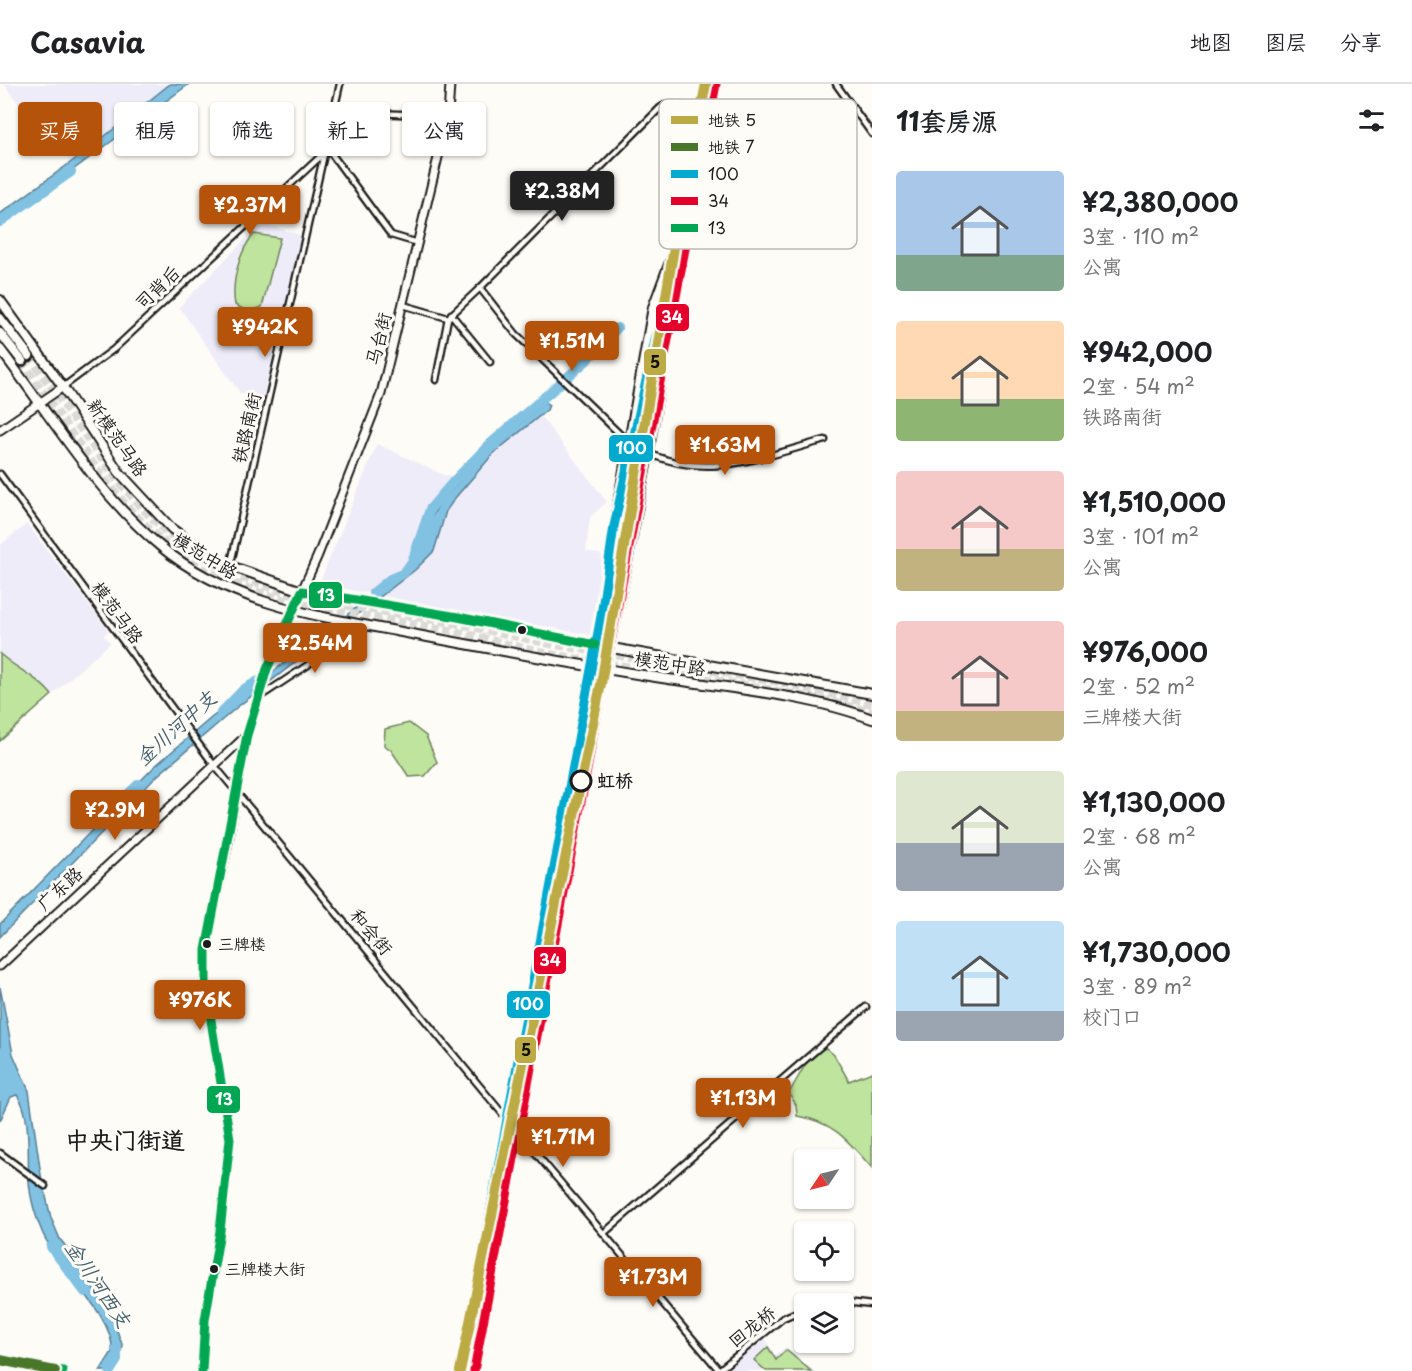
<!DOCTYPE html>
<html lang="zh">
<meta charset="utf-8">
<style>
body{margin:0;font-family:"Playpen Sans","LXGW WenKai TC",sans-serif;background:#f2f2f2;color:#202124;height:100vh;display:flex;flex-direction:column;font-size:22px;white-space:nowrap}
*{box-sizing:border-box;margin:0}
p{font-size:20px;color:#757577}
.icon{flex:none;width:33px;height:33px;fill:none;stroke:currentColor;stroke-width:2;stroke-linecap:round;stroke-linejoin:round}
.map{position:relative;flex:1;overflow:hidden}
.details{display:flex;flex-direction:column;background:#fff;width:540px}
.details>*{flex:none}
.guide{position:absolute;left:18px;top:18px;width:570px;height:54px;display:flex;gap:12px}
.needle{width:39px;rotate:235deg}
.buttons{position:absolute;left:794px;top:1065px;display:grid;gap:12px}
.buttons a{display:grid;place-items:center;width:60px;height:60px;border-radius:6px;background:#fff;box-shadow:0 2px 4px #0004;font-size:30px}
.price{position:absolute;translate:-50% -51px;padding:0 14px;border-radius:6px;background:#b45309;color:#fff;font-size:20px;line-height:39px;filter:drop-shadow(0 2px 3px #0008)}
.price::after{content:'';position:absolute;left:50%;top:36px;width:18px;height:14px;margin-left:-9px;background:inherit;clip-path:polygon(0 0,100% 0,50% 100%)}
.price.active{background:#222;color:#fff}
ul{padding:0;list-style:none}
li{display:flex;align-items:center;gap:18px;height:150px;padding:0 24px}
li span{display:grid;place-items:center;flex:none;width:168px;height:120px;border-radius:6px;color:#555}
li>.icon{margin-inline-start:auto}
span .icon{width:72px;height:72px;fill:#fffc;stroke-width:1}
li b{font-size:26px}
h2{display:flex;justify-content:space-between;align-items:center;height:72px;padding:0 24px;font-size:26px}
.pill{padding:0 21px;border-radius:6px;background:#fff;box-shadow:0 2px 4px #0004;font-size:21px;line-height:54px}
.pill.active{background:#b45309;color:#fff}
header{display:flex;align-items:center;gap:36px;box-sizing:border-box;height:84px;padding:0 30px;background:#fff;border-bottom:2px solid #e0e0e0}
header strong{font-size:28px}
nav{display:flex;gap:33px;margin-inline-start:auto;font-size:21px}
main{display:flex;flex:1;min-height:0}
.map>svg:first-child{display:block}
</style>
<header>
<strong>Casavia</strong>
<nav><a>地图</a><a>图层</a><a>分享</a></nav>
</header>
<main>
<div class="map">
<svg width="872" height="1287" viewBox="0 0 872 1287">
<rect width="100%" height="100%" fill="#fdfcf7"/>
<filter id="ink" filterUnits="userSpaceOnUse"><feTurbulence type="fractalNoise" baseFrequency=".0167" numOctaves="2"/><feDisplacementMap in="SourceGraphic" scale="12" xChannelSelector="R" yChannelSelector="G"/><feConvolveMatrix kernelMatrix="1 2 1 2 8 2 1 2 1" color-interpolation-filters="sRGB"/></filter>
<g filter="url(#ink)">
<!-- built -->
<g fill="#eeecf8">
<polygon points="4,0 170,0 71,78 37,45"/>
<polygon points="261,139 304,152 262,317 240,309 179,223"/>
<polygon points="539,330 607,418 590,433 586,467 602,471 590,551 319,500 377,360 444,391 469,393"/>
<polygon points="27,440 109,547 104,551 110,559 0,657 0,461"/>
<polygon points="765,1255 775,1271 786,1263 814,1287 724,1287"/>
</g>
<!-- green -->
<g fill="#bfe49e" stroke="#6e805d" stroke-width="1.5">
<path d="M254,150L280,154L262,223L249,228L235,221C231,199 239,167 254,150Z"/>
<path d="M0,570C19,587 35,591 52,611L0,657Z"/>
<polygon points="409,639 426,652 437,678 425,692 409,693 391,666 384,661 385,645"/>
<path d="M826,964L834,971L849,997L872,988V1084C848,1057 835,1038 797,1032L796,1021L789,1009L812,969Z"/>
<polygon points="768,1263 776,1276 786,1266 811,1287 766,1287 754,1276"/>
</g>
<!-- water -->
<g fill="#81c1e2" stroke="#597f93" stroke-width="1.5">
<polygon points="170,0 189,0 0,140 0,130 85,68"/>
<polygon points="545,318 549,321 547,326 494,369 455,414 446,427 434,467 415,486 236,624 157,692 0,853 0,840 155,682 211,634 327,547 405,484 417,466 428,439 439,420 484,370"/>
<path d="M0,903L13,970L29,1007L41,1091L51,1134L60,1155L89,1192L95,1209L111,1230L123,1263L109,1287H100L112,1268C116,1234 57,1182 43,1150C36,1135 30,1114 29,1097C27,1073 32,1030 17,1011L11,1013L0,1037V1004L5,992L0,973Z"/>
</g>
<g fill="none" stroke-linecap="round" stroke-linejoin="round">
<!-- river -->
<g stroke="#81c1e2" stroke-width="10">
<polyline points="0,138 71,88"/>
<polyline points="373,509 390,495 404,489 412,478 430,425 454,397 489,361 586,277 617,244"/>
<polyline points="221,629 244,605 269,591"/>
<polyline points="102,735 139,700"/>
<polyline points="0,969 5,1000 0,1012"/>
<polyline points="51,1163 85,1208"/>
<polyline points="110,1287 117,1276 117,1263"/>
</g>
<!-- highway-tunnel -->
<g stroke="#dbdad6" stroke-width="8" stroke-dasharray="8 4" stroke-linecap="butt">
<polyline points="29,272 115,394 140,422 168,450 227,489 304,515 459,540 550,560 779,598 872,620"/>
<path d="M22,277C65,337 105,408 162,456C244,524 350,527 449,546C487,554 524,566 562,572C666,590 771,601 872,628"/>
</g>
<!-- street casing -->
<g stroke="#1c1c1c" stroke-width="9">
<g id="street">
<polyline points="836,0 872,50"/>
<path d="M706,25L666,20L660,24L480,204L516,250L629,359C698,401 754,375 825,356"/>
<polyline points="328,65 391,151 418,159"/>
<polyline points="403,221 448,234 480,204"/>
<polyline points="451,230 490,278"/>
<polyline points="436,296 448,234"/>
<polyline points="63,303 114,265 322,71 352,39 374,29 448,32"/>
<polyline points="0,390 214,681 506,1034 719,1286 783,1234 804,1225"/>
<polyline points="230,483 340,0"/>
<polyline points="258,614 308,581 348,538"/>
<polyline points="0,1069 45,1102"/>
<polyline points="604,1149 866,923"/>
<polyline points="819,1220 829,1216 872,1221"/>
</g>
</g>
<!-- secondary casing -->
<g stroke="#1c1c1c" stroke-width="11">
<g id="secondary">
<polyline points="0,346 63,303"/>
<polyline points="0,882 247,651"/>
<polyline points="0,1275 63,1287"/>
<polyline points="202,1287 205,1236 220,1147 230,1055 206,905 206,866 228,759 247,651 267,585 318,471 381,310 448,32 450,0"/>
</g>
</g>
<!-- primary casing -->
<g stroke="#1c1c1c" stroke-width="12">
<g id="primary">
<polyline points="0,216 63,303 119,388 172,445 219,478 302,507 458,533 595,561 872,610"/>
<path d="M0,265C49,329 98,411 160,462C227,518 314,532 396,547C485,564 573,580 662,594C728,604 809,611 872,635"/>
<polyline points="460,1287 601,532 614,442 653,223 684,140 711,0"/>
<polyline points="474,1287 518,1037 648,371 688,138"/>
</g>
</g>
<!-- highway casing -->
<g stroke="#1c1c1c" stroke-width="13">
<g id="highway">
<polyline points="0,234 29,272"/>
<polyline points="0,249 22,277"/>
</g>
</g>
<!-- street -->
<use href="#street" stroke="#fdfcf7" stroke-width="4.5"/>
<!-- secondary -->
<use href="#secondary" stroke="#fdfcf7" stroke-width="7"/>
<!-- primary -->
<use href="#primary" stroke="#fdfcf7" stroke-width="8"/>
<!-- highway -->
<use href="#highway" stroke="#fdfcf7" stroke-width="8"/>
<!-- bus-1 casing -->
<g stroke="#fdfcf7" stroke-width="14">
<polyline id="bus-1" points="460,1287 601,532 614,442 706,25 709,0"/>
</g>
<!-- bus-2 casing -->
<g stroke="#fdfcf7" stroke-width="14">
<path id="bus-2" d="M474,1287C551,857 637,429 716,0"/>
</g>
<!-- bus-3 casing -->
<g stroke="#fdfcf7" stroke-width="14">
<g id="bus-3">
<polyline points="0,1275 63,1287"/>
<polyline points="202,1287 205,1236 220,1147 230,1055 206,905 206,866 247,651 267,585 302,507 458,533 595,561"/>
</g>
</g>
<!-- bus-1 -->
<use href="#bus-1" stroke="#00a9ce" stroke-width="9"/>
<!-- bus-2 -->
<use href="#bus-2" stroke="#e4002b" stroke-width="9"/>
<!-- bus-3 -->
<use href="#bus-3" stroke="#00a651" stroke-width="9"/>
<!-- metro-1 casing -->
<g stroke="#fdfcf7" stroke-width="15">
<polyline id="metro-1" points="460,1287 601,600 679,134 706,0"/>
</g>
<!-- metro-2 casing -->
<g stroke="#fdfcf7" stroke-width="15">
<polyline id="metro-2" points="0,1276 55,1287"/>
</g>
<!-- metro-1 -->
<use href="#metro-1" stroke="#bcaa44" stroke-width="10"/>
<!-- metro-2 -->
<use href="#metro-2" stroke="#4a7729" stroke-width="10"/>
</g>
</g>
<!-- markers -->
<g fill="#1c1c1c" stroke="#fdfcf7" stroke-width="2">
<circle cx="522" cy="546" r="5"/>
<circle cx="207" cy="860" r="5"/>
<circle cx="214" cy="1185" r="5"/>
</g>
<circle fill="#fdfcf7" stroke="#1c1c1c" stroke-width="3" cx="581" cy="697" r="10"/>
<g text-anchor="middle" stroke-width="6" stroke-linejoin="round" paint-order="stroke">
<!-- bus labels -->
<g font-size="16" fill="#1c1c1c" stroke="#fdfcf7" text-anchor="start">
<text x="218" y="866">三牌楼</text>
<text x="225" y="1191">三牌楼大街</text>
</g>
<!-- street labels -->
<g font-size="18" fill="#1c1c1c" stroke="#fdfcf7">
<text transform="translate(158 204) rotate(-44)" y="6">司背后</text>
<text transform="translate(379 255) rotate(-76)" y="6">马台街</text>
<text transform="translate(247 344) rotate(-77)" y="6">铁路南街</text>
<text transform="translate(117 354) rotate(55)" y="6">新模范马路</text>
<text transform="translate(205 472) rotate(31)" y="6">模范中路</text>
<text transform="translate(117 529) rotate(53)" y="6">模范马路</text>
<text transform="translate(670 580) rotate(9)" y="6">模范中路</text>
<text transform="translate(60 805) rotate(-43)" y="6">广东路</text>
<text transform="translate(371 848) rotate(50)" y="6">和会街</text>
<text transform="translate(752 1243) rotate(-38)" y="6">回龙桥</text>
</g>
<!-- stop labels -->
<g font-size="18" font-weight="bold" fill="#1c1c1c" stroke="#fdfcf7" text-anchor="start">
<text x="597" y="703">虹桥</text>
</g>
<!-- water labels -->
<g font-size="20" font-style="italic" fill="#445e6b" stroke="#fdfcf7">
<text transform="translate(176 644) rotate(-42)" y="7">金川河中支</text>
<text transform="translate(98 1200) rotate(56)" y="7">金川河西支</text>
</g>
<!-- district labels -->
<g font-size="24" font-weight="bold" fill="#1c1c1c" stroke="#fdfcf7">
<text x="125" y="1065">中央门街道</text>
</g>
</g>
<!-- legend -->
<rect x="659" y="15" width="198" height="150" rx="9" fill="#fdfcf7" stroke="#bab9b5" stroke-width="1.5"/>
<rect x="671" y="32" width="27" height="8" fill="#bcaa44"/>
<rect x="671" y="59" width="27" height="8" fill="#4a7729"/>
<rect x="671" y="86" width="27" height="8" fill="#00a9ce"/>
<rect x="671" y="113" width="27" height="8" fill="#e4002b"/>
<rect x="671" y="140" width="27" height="8" fill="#00a651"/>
<g font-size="16" fill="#1c1c1c">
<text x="708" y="42">地铁 5</text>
<text x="708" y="69">地铁 7</text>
<text x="708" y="96">100</text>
<text x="708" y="123">34</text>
<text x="708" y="150">13</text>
</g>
<g stroke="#fdfcf7" stroke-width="2">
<rect x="655" y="219" width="35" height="29" rx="6" fill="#e4002b"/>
<rect x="643" y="264" width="24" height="28" rx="6" fill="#bcaa44"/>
<rect x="608" y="350" width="46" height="29" rx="6" fill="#00a9ce"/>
<rect x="308" y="497" width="35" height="28" rx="6" fill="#00a651"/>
<rect x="533" y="862" width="34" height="29" rx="6" fill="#e4002b"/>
<rect x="506" y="906" width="45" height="29" rx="6" fill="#00a9ce"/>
<rect x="514" y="952" width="23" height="28" rx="6" fill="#bcaa44"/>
<rect x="206" y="1001" width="35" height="29" rx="6" fill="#00a651"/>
</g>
<g font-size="16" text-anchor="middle" font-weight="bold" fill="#fff">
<text x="672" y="239">34</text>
<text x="631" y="370">100</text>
<text x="326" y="517">13</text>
<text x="550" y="882">34</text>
<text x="528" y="926">100</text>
<text x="224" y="1021">13</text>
</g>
<g font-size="16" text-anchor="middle" font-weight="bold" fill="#111">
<text x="655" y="284">5</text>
<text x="526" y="972">5</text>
</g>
</svg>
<div class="buttons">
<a><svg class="needle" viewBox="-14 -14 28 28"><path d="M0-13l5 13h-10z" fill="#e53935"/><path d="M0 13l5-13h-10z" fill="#757577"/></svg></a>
<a><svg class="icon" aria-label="locate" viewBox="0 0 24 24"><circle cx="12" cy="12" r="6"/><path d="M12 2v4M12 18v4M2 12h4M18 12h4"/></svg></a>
<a><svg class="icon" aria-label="layers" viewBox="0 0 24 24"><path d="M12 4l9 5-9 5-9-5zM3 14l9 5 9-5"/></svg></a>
</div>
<b class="price active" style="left:562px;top:138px">¥2.38M</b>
<b class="price" style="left:250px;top:152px">¥2.37M</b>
<b class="price" style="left:265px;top:274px">¥942K</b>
<b class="price" style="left:572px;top:288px">¥1.51M</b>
<b class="price" style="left:725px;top:392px">¥1.63M</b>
<b class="price" style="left:315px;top:590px">¥2.54M</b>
<b class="price" style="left:115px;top:757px">¥2.9M</b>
<b class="price" style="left:200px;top:947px">¥976K</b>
<b class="price" style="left:743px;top:1045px">¥1.13M</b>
<b class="price" style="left:563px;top:1084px">¥1.71M</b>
<b class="price" style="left:653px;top:1224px">¥1.73M</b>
<div class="guide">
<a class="pill active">买房</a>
<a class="pill">租房</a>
<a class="pill">筛选</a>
<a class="pill">新上</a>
<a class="pill">公寓</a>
</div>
</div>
<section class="details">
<h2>11套房源<svg class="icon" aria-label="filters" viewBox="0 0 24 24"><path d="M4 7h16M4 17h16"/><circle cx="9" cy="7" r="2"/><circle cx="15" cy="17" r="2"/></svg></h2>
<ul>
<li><span style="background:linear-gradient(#a9c7e8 70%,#7fa58c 0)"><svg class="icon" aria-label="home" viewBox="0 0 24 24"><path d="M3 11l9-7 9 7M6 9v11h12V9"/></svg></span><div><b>¥2,380,000</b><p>3室 · 110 m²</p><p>公寓</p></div></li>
<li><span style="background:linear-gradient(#ffd9b3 65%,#8fb573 0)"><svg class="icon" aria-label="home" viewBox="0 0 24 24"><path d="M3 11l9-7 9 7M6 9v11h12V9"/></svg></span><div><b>¥942,000</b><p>2室 · 54 m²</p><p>铁路南街</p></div></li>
<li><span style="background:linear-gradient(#f6c9c9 65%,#c2b280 0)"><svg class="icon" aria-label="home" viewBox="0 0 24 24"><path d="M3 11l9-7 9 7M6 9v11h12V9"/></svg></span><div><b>¥1,510,000</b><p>3室 · 101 m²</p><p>公寓</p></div></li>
<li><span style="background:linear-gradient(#f6c9c9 75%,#c2b280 0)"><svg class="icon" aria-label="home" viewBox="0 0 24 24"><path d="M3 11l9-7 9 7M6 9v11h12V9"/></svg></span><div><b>¥976,000</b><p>2室 · 52 m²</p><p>三牌楼大街</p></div></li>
<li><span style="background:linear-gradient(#dfe7d0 60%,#9aa5b1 0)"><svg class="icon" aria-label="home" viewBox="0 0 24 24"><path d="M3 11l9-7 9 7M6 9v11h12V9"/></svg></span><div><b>¥1,130,000</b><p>2室 · 68 m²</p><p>公寓</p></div></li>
<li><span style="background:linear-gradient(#bfe0f5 75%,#9aa5b1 0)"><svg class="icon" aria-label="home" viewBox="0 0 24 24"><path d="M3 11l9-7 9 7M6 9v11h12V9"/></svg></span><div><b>¥1,730,000</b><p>3室 · 89 m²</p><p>校门口</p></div></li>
</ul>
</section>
</main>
